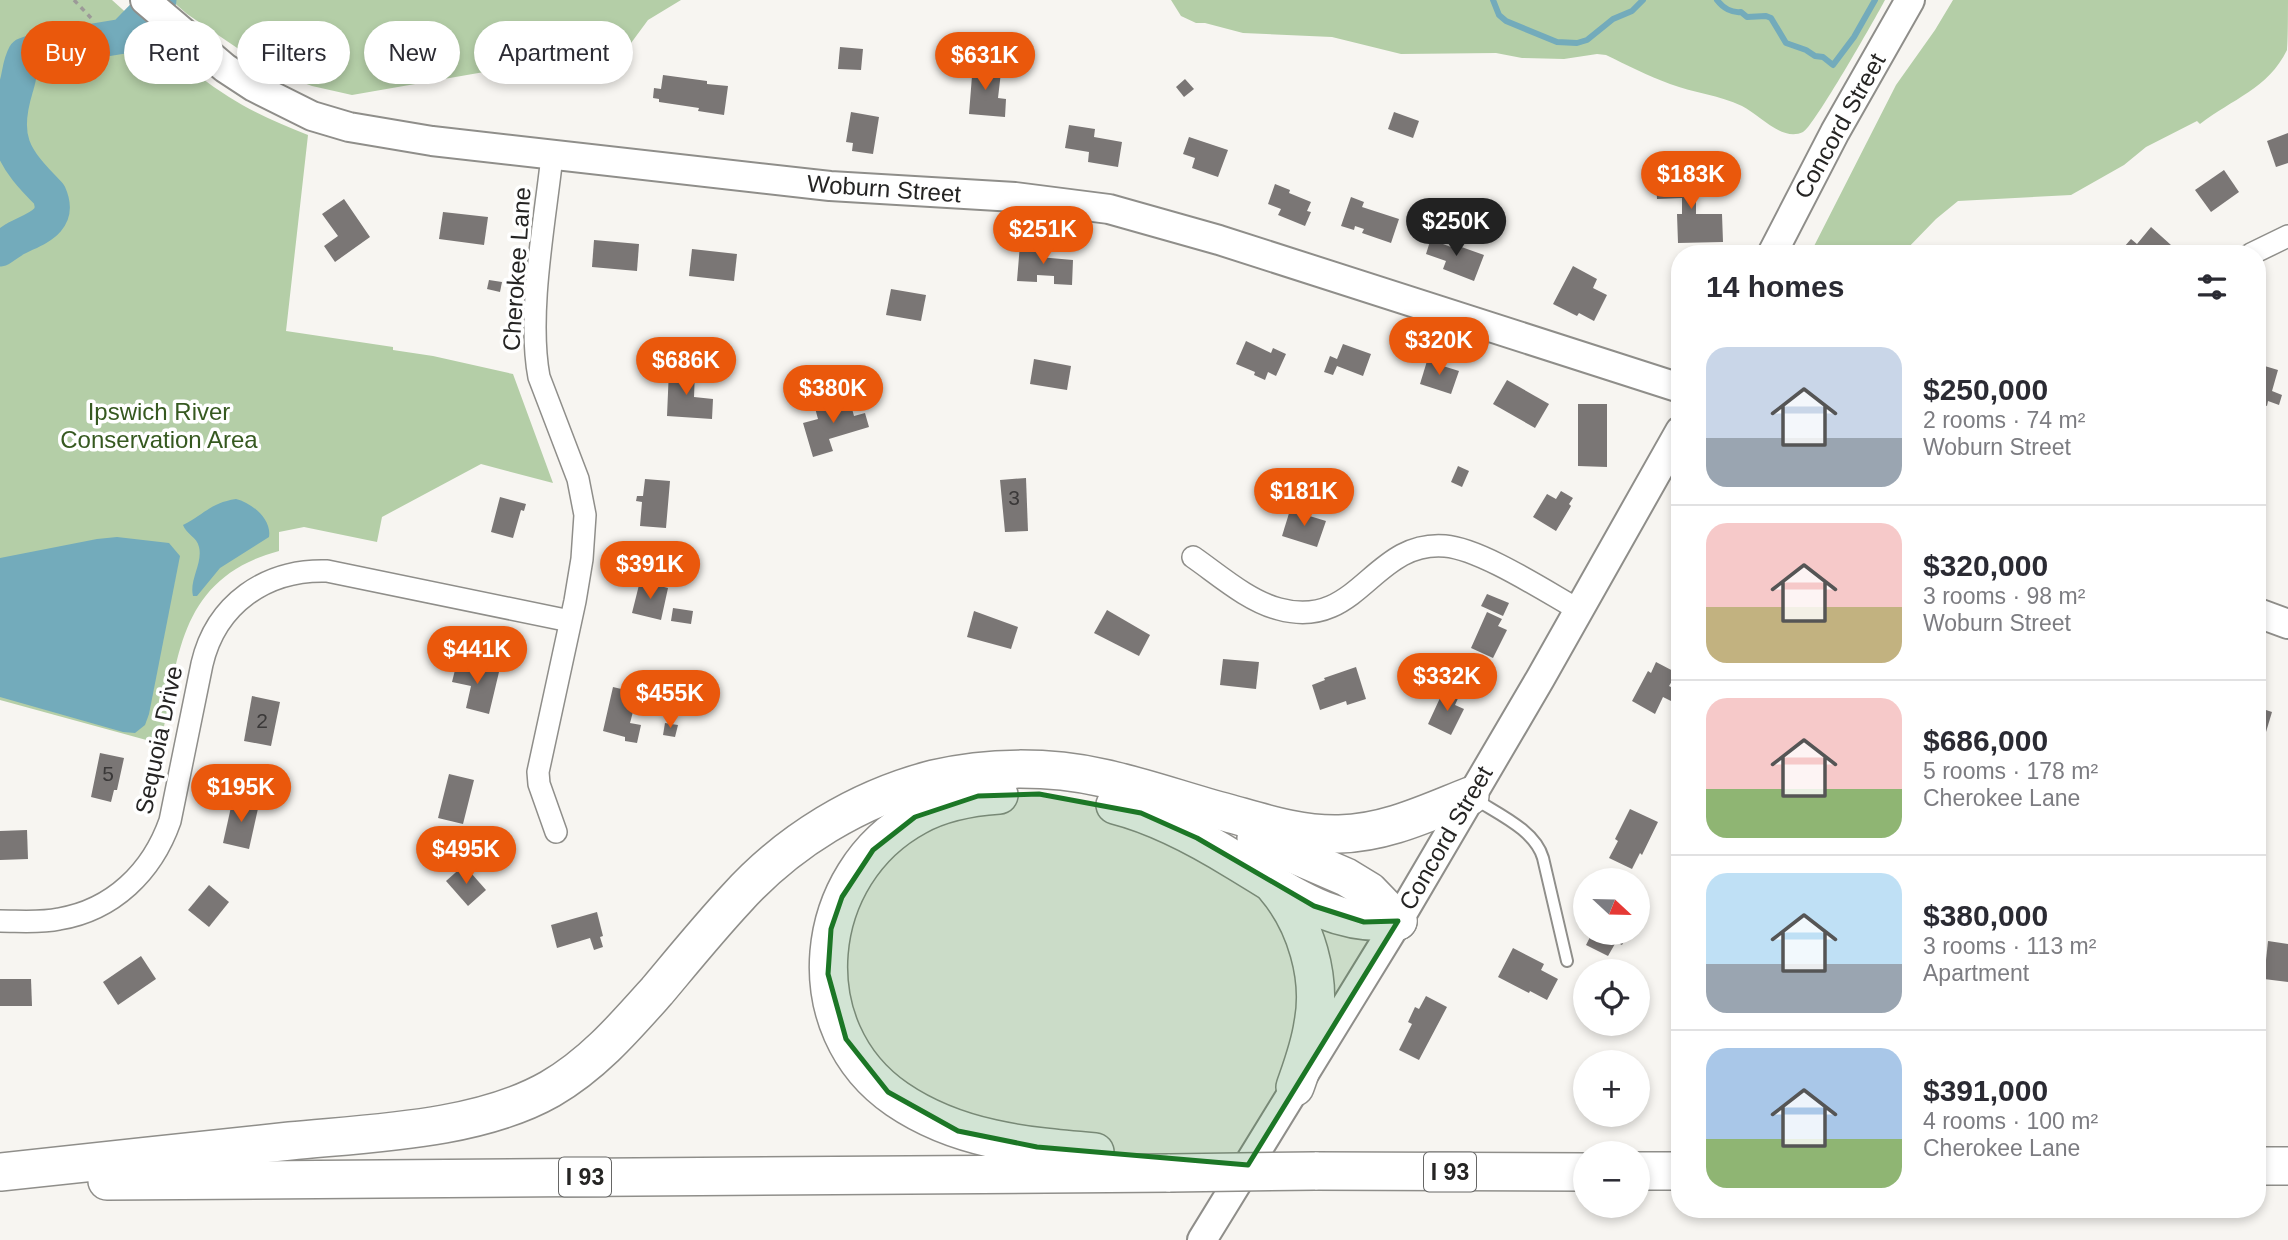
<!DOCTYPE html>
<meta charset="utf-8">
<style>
body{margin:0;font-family:Arial,sans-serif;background:#f7f7f7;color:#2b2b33;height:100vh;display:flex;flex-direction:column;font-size:26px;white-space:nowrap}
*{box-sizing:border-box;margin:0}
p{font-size:23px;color:#7c7c81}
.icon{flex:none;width:38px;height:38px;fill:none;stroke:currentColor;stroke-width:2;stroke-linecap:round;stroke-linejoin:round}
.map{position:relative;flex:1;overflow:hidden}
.side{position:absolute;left:1671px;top:245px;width:595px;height:973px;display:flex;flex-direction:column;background:#fff;border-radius:28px;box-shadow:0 4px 10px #0003}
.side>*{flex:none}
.banner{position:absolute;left:21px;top:21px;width:665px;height:63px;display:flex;gap:14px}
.needle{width:46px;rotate:112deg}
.buttons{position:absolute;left:1573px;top:868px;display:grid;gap:14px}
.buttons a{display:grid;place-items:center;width:77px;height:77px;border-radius:50%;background:#fff;box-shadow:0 4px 10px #0003;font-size:35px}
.price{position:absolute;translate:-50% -60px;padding:0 16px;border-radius:24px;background:#ea580c;color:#fff;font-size:23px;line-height:46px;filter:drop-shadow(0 2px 4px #0008)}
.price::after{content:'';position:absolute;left:50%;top:42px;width:21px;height:16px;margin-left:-10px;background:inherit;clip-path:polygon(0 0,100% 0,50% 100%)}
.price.selected{background:#222;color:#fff}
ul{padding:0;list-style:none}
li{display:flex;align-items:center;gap:21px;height:175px;padding:0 35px}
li+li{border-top:2px solid #e1e1e2}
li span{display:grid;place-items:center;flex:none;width:196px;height:140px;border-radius:21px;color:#555}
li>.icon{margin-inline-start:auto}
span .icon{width:84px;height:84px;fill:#fffc;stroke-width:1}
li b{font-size:30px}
h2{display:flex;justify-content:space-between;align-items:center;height:84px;padding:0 35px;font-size:30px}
.chip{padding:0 24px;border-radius:32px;background:#fff;box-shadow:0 4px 10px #0003;font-size:24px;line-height:63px}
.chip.selected{background:#ea580c;color:#fff}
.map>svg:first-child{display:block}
</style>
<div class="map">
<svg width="2288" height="1240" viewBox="0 0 2288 1240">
<rect width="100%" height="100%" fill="#f7f5f1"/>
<!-- green -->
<g fill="#b4cea7">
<path d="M0,0H112C150,34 186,70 229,97C254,113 281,124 308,135L286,331L393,347V350L433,356L513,374L553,483L481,464L382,517L377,542L304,527L279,532V551C178,578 178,658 161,744L0,700Z"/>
<polygon points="171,0 681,0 648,20 620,58 603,61 558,59 352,95 312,86 271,71 187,14"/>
<path d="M1171,0H1885C1876,17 1813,128 1803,132C1782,142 1760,115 1742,106C1719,95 1694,93 1670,84C1648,76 1627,65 1606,55L1597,54L1564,59L1522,58L1496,53L1401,54L1332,37L1243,33L1205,23H1196L1181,16Z"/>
<path d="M1953,0H2288C2288,11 2288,41 2287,50C2268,89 2232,99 2200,124L2197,121L2146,147L2124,165L2071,195L1958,201L1936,219L1902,254H1810L1896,85L1935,30Z"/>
</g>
<!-- water -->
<g fill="#73abbb">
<path d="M236,499C252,503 272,519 269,537L220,568L197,596H193C189,580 203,563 199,547C197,537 186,534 183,525C205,514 210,503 236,499Z"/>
<polygon points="117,537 169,543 180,556 149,714 145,725 135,733 123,732 0,697 0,558 97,539"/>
</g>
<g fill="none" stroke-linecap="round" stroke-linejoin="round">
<!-- stream -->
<g stroke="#73abbb" stroke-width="6">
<polyline points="1493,0 1499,15 1506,21 1557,42 1577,43 1587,40 1613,19 1632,11 1643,0"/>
<path d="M1717,0C1723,8 1732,13 1741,12L1747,17L1766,16L1771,18L1786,43L1806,50L1815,56L1823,57L1833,65L1854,37L1875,0"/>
</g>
<!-- river -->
<path stroke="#73abbb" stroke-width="35" d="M0,249C5,246 10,242 15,239C33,229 62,223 49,194C13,158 0,139 16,87C20,76 19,66 25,55L39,50L124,36L159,0"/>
</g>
<!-- building -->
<g fill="#7a7675">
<polygon points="840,47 863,49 861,70 838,69"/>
<polygon points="965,64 989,67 988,70 1001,72 998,98 1006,99 1005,117 969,114 972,76 963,75"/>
<polygon points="663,75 707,81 707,84 728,86 724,115 698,111 699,108 659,102 659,99 653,98 654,88 661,89"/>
<polygon points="1185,79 1194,89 1184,97 1176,87"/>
<polygon points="851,112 879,117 873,154 852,151 853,143 846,142"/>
<polygon points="1394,112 1419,121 1413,138 1388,129"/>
<polygon points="1069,125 1095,129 1094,137 1122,142 1118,167 1088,162 1089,152 1065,148"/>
<polygon points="2288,133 2288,163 2276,167 2267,141"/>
<polygon points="1189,137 1228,150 1218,177 1192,168 1195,158 1183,154"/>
<polygon points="2224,170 2239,192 2211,212 2195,190"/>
<polygon points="1676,175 1700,175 1700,195 1696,195 1696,214 1722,214 1723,242 1678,243 1677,214 1682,214 1682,198 1657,199 1656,180 1676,179"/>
<polygon points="1275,184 1290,190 1289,193 1311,202 1307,211 1311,212 1305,226 1278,215 1281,209 1268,204"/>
<polygon points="1351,197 1364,202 1362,207 1399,219 1391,243 1362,233 1364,229 1355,226 1354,230 1341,226"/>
<polygon points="344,199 370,237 335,262 324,246 338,236 322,214"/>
<polygon points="443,212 488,217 484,245 439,239"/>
<polygon points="2151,227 2171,245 2163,254 2118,254 2131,239 2137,244"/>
<polygon points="1432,235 1444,240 1443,244 1451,247 1453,244 1484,255 1474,281 1443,269 1446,261 1426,254"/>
<polygon points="594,240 639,244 637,271 592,267"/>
<polygon points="1020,244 1040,245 1039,257 1073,260 1072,285 1054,284 1054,276 1037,275 1037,282 1017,281"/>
<polygon points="692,249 737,254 734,281 689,276"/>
<polygon points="1573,266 1597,279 1593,288 1607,295 1594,321 1579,313 1577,316 1553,304"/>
<polygon points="489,280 502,282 500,292 487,289"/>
<polygon points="891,289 926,295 921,321 886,315"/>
<polygon points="1246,341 1271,353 1273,348 1286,354 1276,376 1268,372 1265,380 1254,375 1255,372 1236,364"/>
<polygon points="1343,344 1371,354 1363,376 1337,366 1333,375 1324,372 1330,356 1337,359"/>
<polygon points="1034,359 1071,366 1067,390 1030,384"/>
<polygon points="1427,361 1459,371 1451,394 1420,384"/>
<polygon points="2258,364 2278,370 2272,391 2282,395 2279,405 2268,401 2267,406 2258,403"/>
<polygon points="669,369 695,371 694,397 713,399 712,419 667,416"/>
<polygon points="1507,380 1549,404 1535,428 1493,404"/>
<polygon points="849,398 854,416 865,413 869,427 829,439 833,451 813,457 803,423 818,419 815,408"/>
<polygon points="1578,404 1607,404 1607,467 1578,466"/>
<polygon points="1458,466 1469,471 1462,487 1451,482"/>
<polygon points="1026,478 1028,531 1005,532 1000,480"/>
<polygon points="645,479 670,481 666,528 640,526 642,502 636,501 637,496 643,496"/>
<polygon points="1561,491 1573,498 1569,504 1571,506 1556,531 1533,517 1547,494 1556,499"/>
<polygon points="500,497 526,504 524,511 521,510 513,538 491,532"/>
<polygon points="1290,510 1326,521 1317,547 1282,536"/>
<polygon points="640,581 668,588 661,620 632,613"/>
<polygon points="1487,594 1509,603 1503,616 1481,606"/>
<polygon points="673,608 693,611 691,624 671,621"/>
<polygon points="1107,610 1150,635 1139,656 1094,633"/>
<polygon points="974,611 1018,627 1011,649 967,637"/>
<polygon points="1487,612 1502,619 1498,626 1507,630 1493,658 1471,648"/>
<polygon points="1223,659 1259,662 1256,689 1220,685"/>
<polygon points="457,662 499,672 489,714 466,708 471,686 452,682"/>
<polygon points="1656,662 1677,673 1669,686 1679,691 1673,702 1663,697 1655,714 1632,701 1648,671 1651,673"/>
<polygon points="1356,667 1366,699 1347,705 1346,701 1320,710 1312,685 1325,680 1324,678"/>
<polygon points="613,687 638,693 630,723 641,725 637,743 625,741 625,737 603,731"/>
<polygon points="1449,689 1460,694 1455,705 1464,709 1451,735 1428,724 1440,698 1443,700"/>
<polygon points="252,696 280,702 271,746 244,741"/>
<polygon points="2263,709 2272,712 2266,732 2258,729"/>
<polygon points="665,723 678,725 675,737 663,735"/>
<polygon points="100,753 124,758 117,790 114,790 111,802 91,797"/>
<polygon points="449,774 474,780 463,824 438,818"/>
<polygon points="233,798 259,804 249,849 223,843"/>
<polygon points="1630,809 1658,822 1642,855 1640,853 1632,869 1609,858 1618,841 1615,839"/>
<polygon points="27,830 28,859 0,860 0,831"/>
<polygon points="464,865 486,890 468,906 446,881"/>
<polygon points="209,885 229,902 209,927 188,910"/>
<polygon points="597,912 603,936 600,937 603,947 594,950 590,938 557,948 551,925"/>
<polygon points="1592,933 1628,933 1622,945 1616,942 1608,956 1586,945"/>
<polygon points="2268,941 2288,944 2288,982 2264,979"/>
<polygon points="1513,948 1544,964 1541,970 1558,979 1547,1000 1530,991 1529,993 1498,977"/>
<polygon points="141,956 156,979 118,1005 103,982"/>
<polygon points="0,979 31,979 32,1006 0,1006"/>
<polygon points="1426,996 1447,1007 1419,1060 1399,1050 1412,1024 1408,1022 1415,1007 1419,1009"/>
</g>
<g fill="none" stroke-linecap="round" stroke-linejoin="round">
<!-- lane casing -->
<g stroke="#8f8e8a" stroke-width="14">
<path id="lane" d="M1475,799C1498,814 1535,830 1543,858L1567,961"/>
</g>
<!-- street casing -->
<g stroke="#8f8e8a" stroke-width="24">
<g id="street">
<path d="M552,156C545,221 527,314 539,377L578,479L585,515L582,559L575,601L538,772L539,784L556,832"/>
<polyline points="2251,254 2288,236"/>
<path d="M1193,557C1219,575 1248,601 1279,609C1359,631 1372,540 1445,546C1481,549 1545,591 1579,610"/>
<path d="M0,921C20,921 40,923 59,919C113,910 152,872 170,821L202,664C216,604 266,569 327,571L570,621"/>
</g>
</g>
<!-- secondary casing -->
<g stroke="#8f8e8a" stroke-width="32">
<g id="secondary">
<polyline points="145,0 225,68 254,87 312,116 349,127 432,141 830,186 1015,197 1109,209 1219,240 1680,388"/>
<polyline points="1772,254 1835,132 1910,0"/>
<polyline points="2258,613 2288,624"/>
<polyline points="1202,1240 1398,921 1540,679 1680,431"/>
</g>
</g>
<!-- highway casing -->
<g stroke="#8f8e8a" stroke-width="40">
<g id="highway">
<path d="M999,795C970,797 942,802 917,816C811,873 795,1029 897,1099C957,1140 1025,1146 1095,1152"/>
<path d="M1115,805C1158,816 1199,838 1236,861C1288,892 1333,928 1398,921"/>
<polyline points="1256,838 1346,877 1369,891 1398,921"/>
<path d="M1275,887C1306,923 1322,978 1313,1024C1310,1046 1302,1067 1295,1087"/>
<polyline points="2258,1166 2288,1166"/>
<polyline points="1315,1171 1586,1172"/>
<polyline points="1638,1171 1680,1171"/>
<path d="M0,1172C97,1162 193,1151 290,1141C372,1133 478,1130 550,1089C593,1064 624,1028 657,991C683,960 709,928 736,899C788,841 859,798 934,779C988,766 1049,766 1103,778C1145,787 1186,802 1228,813C1264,823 1300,835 1339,834C1386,833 1427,813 1470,796"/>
<polyline points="107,1181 1170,1173"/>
</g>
</g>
<!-- path -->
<polyline stroke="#9c9a98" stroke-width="3.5" stroke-dasharray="5 5" stroke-linecap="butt" points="74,0 91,18"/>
<!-- lane -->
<use href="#lane" stroke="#fff" stroke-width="10"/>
<!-- street -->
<use href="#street" stroke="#fff" stroke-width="21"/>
<!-- secondary -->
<use href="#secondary" stroke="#fff" stroke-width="28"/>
<!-- highway -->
<use href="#highway" stroke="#fff" stroke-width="37"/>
<!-- highway-bridge casing -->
<g stroke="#8f8e8a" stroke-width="40" stroke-linecap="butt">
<polyline id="highway-bridge" points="1170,1173 1315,1171"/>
</g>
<!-- highway-bridge -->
<use href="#highway-bridge" stroke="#fff" stroke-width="37"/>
</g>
<!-- marked area -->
<path fill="#1c7726" fill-opacity="0.2" stroke="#1c7726" stroke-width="5" stroke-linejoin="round" d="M1039,794L1141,813L1197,838L1314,906L1364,922L1398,921L1248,1165L1037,1147L958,1131L888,1092L846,1039L828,974L831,929L842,897L873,850L915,817L978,796Z"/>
<g text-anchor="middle" stroke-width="7" stroke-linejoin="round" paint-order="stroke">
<!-- number labels -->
<g font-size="21" fill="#3a3838">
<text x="1014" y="505">3</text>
<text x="262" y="728">2</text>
<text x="108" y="781">5</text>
</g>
<!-- shield labels -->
<g fill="#fff" stroke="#666665" stroke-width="2">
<rect x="1424" y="1152.5" width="52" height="39" rx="5"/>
<rect x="559" y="1157.5" width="52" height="39" rx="5"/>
</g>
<g font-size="23" font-weight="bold" fill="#252423">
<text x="1450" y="1180">I 93</text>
<text x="585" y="1185">I 93</text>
</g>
<!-- street labels -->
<g font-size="24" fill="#252423" stroke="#fff">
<text transform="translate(1840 126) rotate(-61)" y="8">Concord Street</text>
<text transform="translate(884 189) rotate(4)" y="8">Woburn Street</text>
<text transform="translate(517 269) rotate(-86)" y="8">Cherokee Lane</text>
<text transform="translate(159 740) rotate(-78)" y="8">Sequoia Drive</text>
<text transform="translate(1446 838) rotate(-60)" y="8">Concord Street</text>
</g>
<!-- park labels -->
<g font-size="24" fill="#365920" stroke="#fff">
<text x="159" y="420">Ipswich River<tspan x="159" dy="28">Conservation Area</tspan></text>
</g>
</g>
</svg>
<div class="buttons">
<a><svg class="needle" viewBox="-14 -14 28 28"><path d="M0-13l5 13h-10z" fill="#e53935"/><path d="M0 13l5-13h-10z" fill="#7c7c81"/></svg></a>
<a><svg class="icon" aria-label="locate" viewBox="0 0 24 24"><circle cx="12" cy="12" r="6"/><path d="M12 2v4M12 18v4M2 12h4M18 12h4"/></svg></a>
<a>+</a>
<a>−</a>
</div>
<b class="price" style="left:985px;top:92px">$631K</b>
<b class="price" style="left:1691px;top:211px">$183K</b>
<b class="price selected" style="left:1456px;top:258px">$250K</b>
<b class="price" style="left:1043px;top:266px">$251K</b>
<b class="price" style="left:1439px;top:377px">$320K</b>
<b class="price" style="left:686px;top:397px">$686K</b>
<b class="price" style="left:833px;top:425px">$380K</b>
<b class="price" style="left:1304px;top:528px">$181K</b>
<b class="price" style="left:650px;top:601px">$391K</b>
<b class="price" style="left:477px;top:686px">$441K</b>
<b class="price" style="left:1447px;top:713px">$332K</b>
<b class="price" style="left:670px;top:730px">$455K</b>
<b class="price" style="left:241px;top:824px">$195K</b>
<b class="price" style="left:466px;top:886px">$495K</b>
<div class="banner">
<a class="chip selected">Buy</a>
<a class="chip">Rent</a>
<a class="chip">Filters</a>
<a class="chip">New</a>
<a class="chip">Apartment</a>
</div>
<section class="side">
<h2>14 homes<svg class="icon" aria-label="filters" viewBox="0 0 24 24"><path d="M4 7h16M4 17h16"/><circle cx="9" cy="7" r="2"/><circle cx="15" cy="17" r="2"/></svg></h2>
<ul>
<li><span style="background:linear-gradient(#c9d6e8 65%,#9aa5b1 0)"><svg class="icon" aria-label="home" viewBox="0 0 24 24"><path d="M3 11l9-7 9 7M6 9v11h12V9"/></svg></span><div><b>$250,000</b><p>2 rooms · 74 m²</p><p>Woburn Street</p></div></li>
<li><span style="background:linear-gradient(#f6c9c9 60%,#c2b280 0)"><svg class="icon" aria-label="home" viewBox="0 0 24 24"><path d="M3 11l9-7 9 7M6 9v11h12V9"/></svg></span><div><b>$320,000</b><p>3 rooms · 98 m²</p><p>Woburn Street</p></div></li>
<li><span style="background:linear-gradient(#f6c9c9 65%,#8fb573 0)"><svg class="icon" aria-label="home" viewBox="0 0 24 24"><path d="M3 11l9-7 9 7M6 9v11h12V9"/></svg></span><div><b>$686,000</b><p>5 rooms · 178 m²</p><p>Cherokee Lane</p></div></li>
<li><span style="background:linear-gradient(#bfe0f5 65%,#9aa5b1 0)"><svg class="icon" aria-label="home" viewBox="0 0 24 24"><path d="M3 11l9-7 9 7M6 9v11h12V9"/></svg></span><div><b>$380,000</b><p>3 rooms · 113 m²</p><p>Apartment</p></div></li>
<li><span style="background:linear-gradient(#a9c7e8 65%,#8fb573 0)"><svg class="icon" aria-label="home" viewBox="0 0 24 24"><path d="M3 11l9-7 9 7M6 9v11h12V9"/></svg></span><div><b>$391,000</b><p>4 rooms · 100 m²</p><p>Cherokee Lane</p></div></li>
</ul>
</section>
</div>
